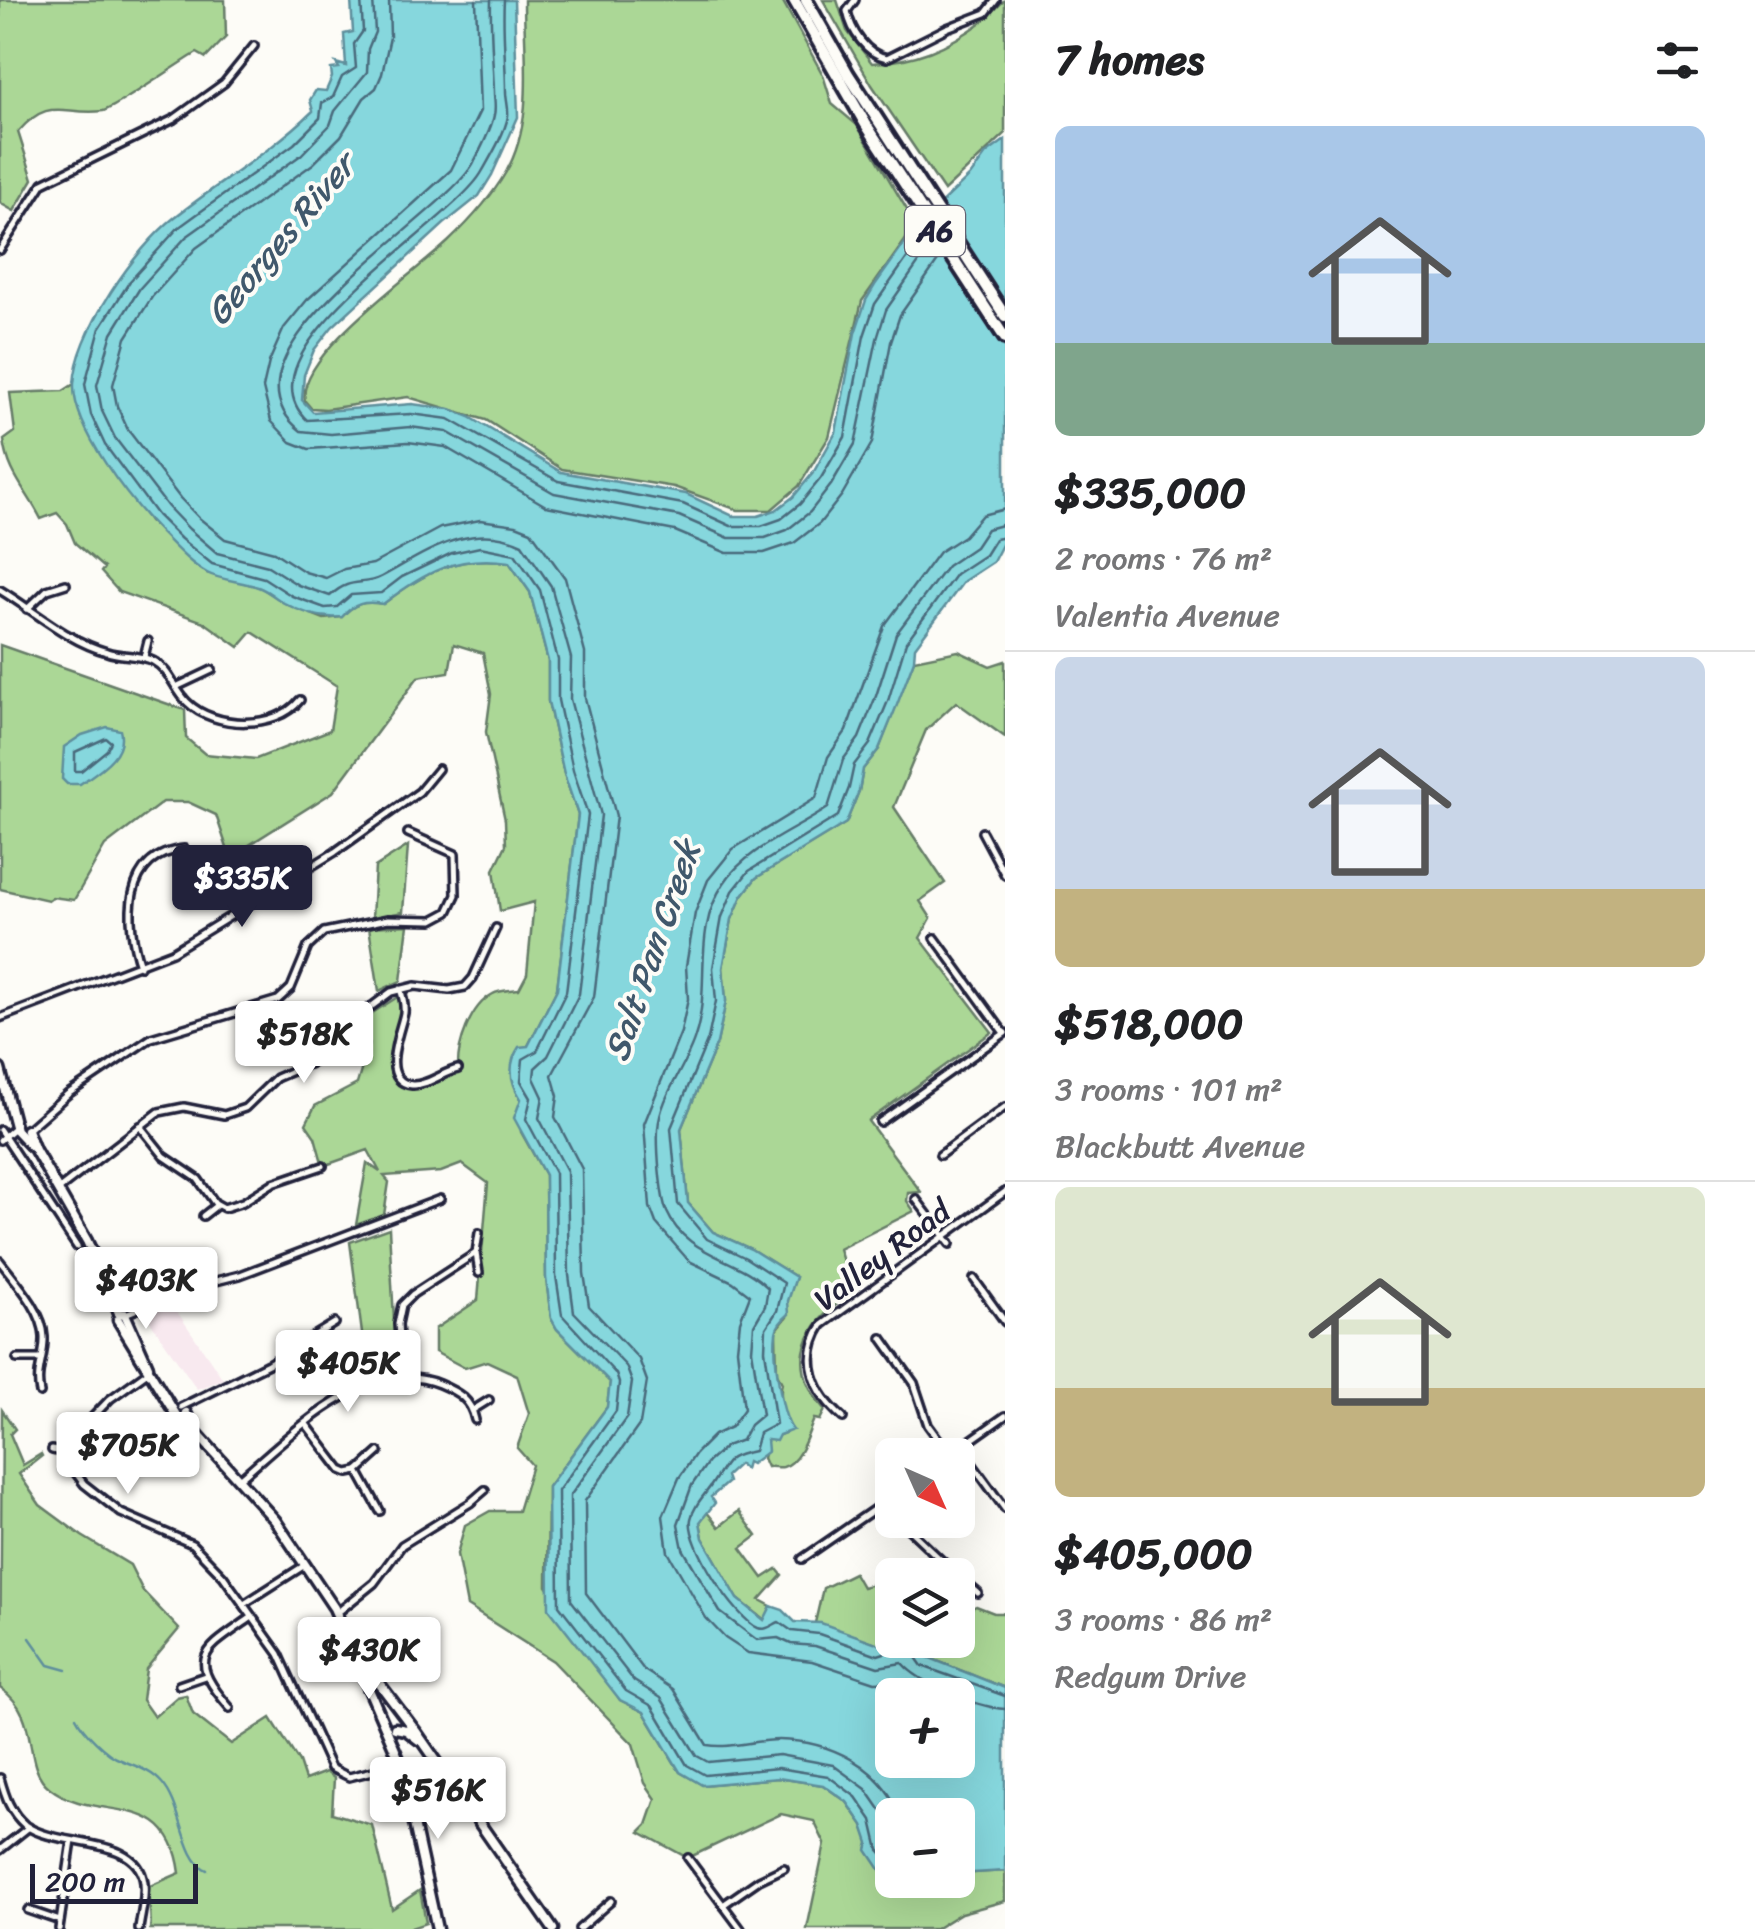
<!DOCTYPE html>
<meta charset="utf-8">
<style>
body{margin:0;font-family:Sriracha,sans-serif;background:#f2f2f2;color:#202124;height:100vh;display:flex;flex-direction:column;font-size:38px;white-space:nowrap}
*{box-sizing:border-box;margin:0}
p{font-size:32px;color:#757577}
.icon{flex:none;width:55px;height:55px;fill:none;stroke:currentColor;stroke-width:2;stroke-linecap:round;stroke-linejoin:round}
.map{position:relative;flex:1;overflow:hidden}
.panel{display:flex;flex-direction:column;background:#fff;width:750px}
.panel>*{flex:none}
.needle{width:65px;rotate:135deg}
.tools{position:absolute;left:875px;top:1438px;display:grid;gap:20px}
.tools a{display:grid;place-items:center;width:100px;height:100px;border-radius:15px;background:#fff;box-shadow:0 10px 40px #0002;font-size:50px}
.scale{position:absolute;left:30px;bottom:25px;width:168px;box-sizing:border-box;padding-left:10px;border:5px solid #22223b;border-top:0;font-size:28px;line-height:35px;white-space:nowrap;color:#22223b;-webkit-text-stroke:8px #fdfcf7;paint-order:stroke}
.price{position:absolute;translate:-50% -85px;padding:0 22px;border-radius:10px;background:#fff;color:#222;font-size:32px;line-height:65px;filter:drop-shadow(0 2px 5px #0008)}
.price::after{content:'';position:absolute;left:50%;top:60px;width:30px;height:22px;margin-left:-15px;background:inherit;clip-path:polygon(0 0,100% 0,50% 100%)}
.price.active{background:#22223b;color:#fff}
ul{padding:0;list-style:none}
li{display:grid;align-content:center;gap:20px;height:530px;padding:0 50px}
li+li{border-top:2px solid #e0e0e0}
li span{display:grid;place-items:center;height:310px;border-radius:15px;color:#555}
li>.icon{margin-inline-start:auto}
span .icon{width:180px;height:180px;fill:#fffc;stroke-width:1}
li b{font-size:42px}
h2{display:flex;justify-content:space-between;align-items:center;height:120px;padding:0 50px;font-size:42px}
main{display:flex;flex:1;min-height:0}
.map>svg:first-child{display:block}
</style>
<main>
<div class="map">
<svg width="1005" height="1929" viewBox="0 0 1005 1929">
<rect width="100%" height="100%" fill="#fdfcf7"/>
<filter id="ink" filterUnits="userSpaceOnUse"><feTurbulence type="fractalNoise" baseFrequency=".01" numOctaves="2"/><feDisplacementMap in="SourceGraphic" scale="20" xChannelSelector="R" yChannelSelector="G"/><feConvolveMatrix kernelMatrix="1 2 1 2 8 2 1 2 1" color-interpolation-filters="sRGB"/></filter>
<g filter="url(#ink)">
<!-- built -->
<polygon fill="#f8e9ef" points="170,1301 223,1379 197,1389 143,1311"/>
<!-- green -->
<g fill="#abd796" stroke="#667c68" stroke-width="2.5">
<path d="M0,0H225L226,37L206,58L197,53C181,62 114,109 103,111C63,116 50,95 18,132L33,179L14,211L0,203Z"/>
<path d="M524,0H782L823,75L832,104L857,125L916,225L862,301L829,437L799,486L771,510H738L674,487L562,469L486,420L408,397L326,409L311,408L305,401C295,356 415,273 448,242C470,221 491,198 506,172C535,121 524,57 524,0Z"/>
<path d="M823,0H837L847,31L872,63C915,61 947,48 982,22C991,15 997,6 1005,0V134L944,191L872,85Z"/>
<path d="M74,384L81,418L149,521L207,573L260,587L288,605L324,619L342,617C354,603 364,601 383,604C424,573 456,554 509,562L530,592L548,661V701L564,774L578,815L557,989L528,1046L521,1099V1132L545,1175L546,1278L551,1318L557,1329L610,1382L607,1407L548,1487L547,1586L620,1700L644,1712L680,1772L703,1785L778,1778L823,1785L847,1802L863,1825L881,1871L892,1875V1880H958V1874L1005,1871V1901L961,1913L935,1929H807L825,1844L814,1821L781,1814L688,1858L640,1832L647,1825L656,1799L645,1783L633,1744L553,1661L467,1606L457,1554L465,1525L490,1511H518L532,1465L517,1448L529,1414L517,1375L487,1361L465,1368L435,1352V1329L478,1300L488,1183L462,1164L441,1172L384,1176L389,1182L384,1215L356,1225L367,1163L380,1172L368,1150L323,1166L315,1137L306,1124L315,1106L357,1084L369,1044L366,1017L396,998L400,989C407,1022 384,1052 402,1080L417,1084L458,1069C457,1045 470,1006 493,994C499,990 512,990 519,989L527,974L534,902L500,911L494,870L506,845L505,820L486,732L491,694L483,653L454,644L449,672L418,677L333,792L230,857L216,815L188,802H163L105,846L74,900L52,897L48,900L0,889V645L185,710L186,738L205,754L256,759L330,730L337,686L252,632L239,647L204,622L119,592L101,572L104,568L75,543L67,524L57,513L41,519C26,489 8,474 4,440L15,432L10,393L63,391Z"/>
<path d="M958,651L990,666L1005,661V737L956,702L926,730L894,807L945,883L920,901L931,918L920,938L992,1032L868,1121L921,1192L908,1193L907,1201L914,1211L839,1249L850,1283L836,1293L841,1301C800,1331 789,1369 825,1410L820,1420L814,1419C808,1433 800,1463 783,1467C778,1468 772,1466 767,1467L763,1458L767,1440L787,1432C786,1417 778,1396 782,1383L777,1373L776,1331L787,1317V1301L796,1277L751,1249L713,1232L688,1203L681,1129L717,1043L726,1001L723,968L732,919L742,896L756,878L846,823L859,791L863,769L879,749L914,660Z"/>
<polygon points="408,846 403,912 372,918 375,867"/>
<polygon points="408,925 401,981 379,991 369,927"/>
<polygon points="389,1228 397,1376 368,1379 350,1242"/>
<path d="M2,1410L15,1429L10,1434L23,1465L41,1454L42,1456L19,1474L40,1505L82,1536L130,1565L143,1591L179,1629L146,1669L142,1700L154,1717L177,1697L186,1695L193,1714L231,1744L271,1718L299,1762L305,1780L326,1772L334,1778L332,1813L372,1825L392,1909L420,1890L426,1923L408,1929H150C153,1915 146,1899 150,1886L180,1873C169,1786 97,1825 50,1788C20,1765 43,1717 0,1688Z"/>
<polygon points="706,1511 719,1527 739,1511 757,1536 741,1548 763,1578 777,1569 782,1575 760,1600 771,1606 765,1620 738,1599 703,1538 700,1522"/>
<polygon points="854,1573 862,1587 892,1579 895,1640 882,1645 815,1623 823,1588"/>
<polygon points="976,1606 994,1613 1005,1613 1005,1688 927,1657 924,1654 927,1645 917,1640 958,1640 958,1615"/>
</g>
<!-- water -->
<g fill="#86d7dd" stroke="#5e8f9c" stroke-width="2.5" fill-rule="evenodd">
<path d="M351,0H514L518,117L492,175L479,196L444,224L332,327L314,350L304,375L302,400L313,412L412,404L450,409L470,417L561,472L686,494L733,516H758L776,510L793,497L813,473L836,432L855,333L866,300L875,285L917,226L970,176L986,154L1005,140V539L993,562L964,581L915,647L914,660L897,705L879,749L863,769L859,791L846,823L756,878L742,896L732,919L723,968L726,1001L717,1043L681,1129L688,1203L713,1232L751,1249L796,1277L788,1301L789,1314C783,1319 777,1325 776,1333C773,1354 781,1416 793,1430L779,1435L776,1441L767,1440L768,1451L751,1464L747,1462L745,1469L739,1464L726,1476L728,1482L711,1497L715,1503L700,1522L703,1538L738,1599L764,1620L771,1606L783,1610L795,1622L821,1623L882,1645C896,1639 914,1636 927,1645L924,1654L927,1657L1005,1688V1871L958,1874V1815H892V1875L881,1871L867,1850L869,1843L863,1825L847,1802L823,1785L778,1778L702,1785L680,1772L644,1712L620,1700L549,1609L548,1487L607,1407L610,1382L557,1329L551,1318L546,1278L545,1175L514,1118L521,1099C510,1082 507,1065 519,1047L528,1046L557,989L578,815L564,774L548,701V661L530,592L509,562C456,554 424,573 383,604C364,601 354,603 342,617C322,619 302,613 284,603C276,598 267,590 258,587C242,581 222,581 207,573C190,564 174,546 161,533C131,502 72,428 74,384C77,332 135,248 175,217C221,181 272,151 313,111L310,100L316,90L326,91L332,77L331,69L339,68L336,63L346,66L344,34L353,32ZM892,1695H958V1760H892Z"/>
<path d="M107,727L120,730C127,755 98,771 80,784H67L62,779L64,747L82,735Z"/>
</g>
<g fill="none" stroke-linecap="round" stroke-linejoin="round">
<!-- shore -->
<g stroke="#4a6a7c" stroke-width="2.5">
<polyline points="361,0 363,31 354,44 356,68 342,77 333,97 322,103 320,118 294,144 178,228 130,281 100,328 85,384 91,415 105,445 157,515 181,539 212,564 264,578 292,596 325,608 337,607 351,595 381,593 402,577 452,553 480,547 515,554 540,590 558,660 558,700 573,770 588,815 566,992 537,1051 523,1059 521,1081 531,1098 526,1119 555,1173 556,1276 562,1315 616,1374 619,1383 616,1411 558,1491 559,1605 626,1691 652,1706 687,1765 705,1775 778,1768 828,1776 856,1797 872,1820 879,1850 892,1864"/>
<path d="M373,0L375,32L368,49L367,72L335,111L330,125L301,155L186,237L140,288L112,333L97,385L102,411L115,438L168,507L189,529L217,553L268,566L298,585L330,596C351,576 362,587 381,577C424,554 470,519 522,544L551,586L571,658L570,699L601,815L579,994L548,1056L535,1068L534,1078L543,1097L539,1118L567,1171L569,1275L574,1312L626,1366L632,1382L627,1417L570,1496L571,1600L634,1681L661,1698L697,1756L708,1762L779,1755L833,1765L866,1789L884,1815L892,1848"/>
<path d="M389,0L390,37L382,74L376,88L364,98L341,136L313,164L196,248L152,297L126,338L113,385L117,406L128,430L180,498L199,518L225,539L274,552L305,572L326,578L344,569L373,564L440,528L480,520L516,525L531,531L565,578L585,653V698L616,816L594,997L552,1075L558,1096L555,1117L582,1169L584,1273L589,1306L639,1359L647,1381L640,1424L585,1501L586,1593L644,1670L673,1689L707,1745C730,1749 755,1740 779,1740C830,1741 880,1765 900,1815"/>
<polyline points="476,0 480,111 451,170 307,300 284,328 269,362 263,388 271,421 291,442 309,449 408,442 445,447 546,506 675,531 727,553 764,553 794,543 820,523 842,495 872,443 891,342 900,315 942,255"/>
<path d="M491,0C490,31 493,62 494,92C494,99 496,108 494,115C491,131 480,150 473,164C442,219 203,355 301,431L331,434L410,427L447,432L554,493L679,516L729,538H765L787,530L810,512L831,485L855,444L877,339L886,310L933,242"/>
<path d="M504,0C502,31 506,62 506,92C506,100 509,108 508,116C505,133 491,156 482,172C453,224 233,351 307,420L411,414L449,419L558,481L683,504L731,526H761L781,519L800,504L821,478L845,437L864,336L875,304L926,231"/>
<path d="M1005,524L987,529L975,547L947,566L896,634L876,696L859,738L843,760L828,808C794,831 747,848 724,883C691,932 712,987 695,1037C686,1067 660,1097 658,1129C657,1146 660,1196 667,1212C686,1256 738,1257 768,1288L765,1306L754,1325L752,1350L762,1415L750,1425L742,1440L726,1446L708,1462L692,1485L678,1524L683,1549L720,1612L757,1640L778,1638L791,1644L815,1646L878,1667L902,1663C920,1684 977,1707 1005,1709"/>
<polygon points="106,738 111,742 107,750 81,771 75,771 75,752"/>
<path d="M902,1640L897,1649L878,1655L819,1634L792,1631L779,1622C772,1625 766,1631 758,1628C736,1619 686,1543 691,1519C694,1504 707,1493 714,1481C729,1459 725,1457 754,1451L759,1433L776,1424L765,1350L766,1328L777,1311L784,1283L746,1258L707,1239L678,1204L671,1128L708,1039L716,1001L713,968L722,917L733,891L749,871L838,816L849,788L854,765L870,744L888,701L906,642L956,574L985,555L995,539L1005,537"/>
<polyline points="916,1640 915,1656 922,1666 1005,1696"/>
<polyline points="919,1695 896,1681 875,1682 812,1661 748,1653 725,1638 706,1618 668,1552 663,1516 679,1478 696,1453 714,1435 731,1427 744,1409 737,1349 740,1321 750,1295 733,1282 689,1261 656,1223 650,1207 644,1124 681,1032 688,999 686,966 695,913 708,880 733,849 816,798 828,757 846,731 884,626 939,552 964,536 982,515 1005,509"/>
</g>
<!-- stream -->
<g stroke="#5e8f9c" stroke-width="2.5">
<polyline points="30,1638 49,1665 67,1670"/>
<path d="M76,1717C83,1731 106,1755 121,1760C135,1766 151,1770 162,1783C183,1806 183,1860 207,1870"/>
</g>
<!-- street casing -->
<g stroke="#22223b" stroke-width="12">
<g id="street">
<path d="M855,0L847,11C851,31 866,54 887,58L947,28L986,13L996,0"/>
<polyline points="0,250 43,183 174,119 224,83 254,46"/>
<path d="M0,590C35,611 67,641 107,652C121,657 139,654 153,661C170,670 174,689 187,702C214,729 276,730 300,700"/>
<polyline points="27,609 47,590 66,584"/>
<polyline points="144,657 148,641"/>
<polyline points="176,687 212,670"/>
<polyline points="982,832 1005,875"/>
<polyline points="935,938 1004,1033"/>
<path d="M140,966C125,922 122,855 184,849"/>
<path d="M400,989C403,997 405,1004 404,1013C401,1030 378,1081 412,1085C427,1086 443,1072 458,1069"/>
<polyline points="0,1018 172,952 335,852 419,792 438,769"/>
<polyline points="880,1122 1005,1033"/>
<polyline points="140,1126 164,1156 198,1179 215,1203 224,1208 243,1202 273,1183 323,1166"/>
<polyline points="28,1129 68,1094 151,1038 278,1000 291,988 308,947 324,932 388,919 433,920 448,912 456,895 455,854 408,833"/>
<polyline points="0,1130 77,1247"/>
<polyline points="0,1140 15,1127"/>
<polyline points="940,1155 1005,1107"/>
<polyline points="58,1190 159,1112 184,1107 224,1115 245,1108 276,1078 313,1062 344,1027 391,992 415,986 449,990 465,987 473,978 496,928"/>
<polyline points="916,1199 950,1244"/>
<polyline points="203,1216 217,1205"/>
<polyline points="476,1253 479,1233"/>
<path d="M0,1261C15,1281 43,1310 44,1337C45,1357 35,1372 40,1393"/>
<polyline points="974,1279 1005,1322"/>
<polyline points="125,1314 196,1286 240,1275 440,1199"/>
<polyline points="882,1338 914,1383 928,1425 950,1455"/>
<polyline points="17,1359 39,1359"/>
<polyline points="149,1371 110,1399 66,1445 66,1460 84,1484 121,1513 192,1544 223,1576 279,1654 331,1768 349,1777 401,1764"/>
<polyline points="402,1378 398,1324 402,1305 413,1294 476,1253 479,1273"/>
<polyline points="181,1407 268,1364 335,1323"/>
<polyline points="473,1410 489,1400"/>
<path d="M843,1418C814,1393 800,1359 822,1325L1005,1192"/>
<polyline points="306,1424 341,1470 348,1473 358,1471 380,1511"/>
<polyline points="960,1447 1005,1509"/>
<polyline points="52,1450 64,1453"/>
<polyline points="950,1455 1005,1416"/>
<polyline points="358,1471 379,1452"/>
<path d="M239,1479C289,1437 367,1354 439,1384C458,1392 471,1399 475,1420"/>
<polyline points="884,1503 892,1513"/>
<polyline points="899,1520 957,1575"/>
<polyline points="802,1559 892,1497"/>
<polyline points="958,1576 978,1593"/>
<polyline points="244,1604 305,1565"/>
<polyline points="337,1613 374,1583 402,1545 470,1503 485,1490"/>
<polyline points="179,1685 205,1676"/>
<path d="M230,1708C185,1656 204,1651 252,1617"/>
<path d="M0,1778C5,1796 10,1812 25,1825C57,1849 138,1834 144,1883C146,1898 141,1914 139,1929"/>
<polyline points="0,1850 29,1827"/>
<polyline points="688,1858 741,1929"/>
<polyline points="723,1905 759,1880 784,1868"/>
<polyline points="28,1910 60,1921"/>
<polyline points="59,1929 72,1841"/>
<polyline points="579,1929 611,1901"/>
</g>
</g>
<!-- secondary casing -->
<g stroke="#22223b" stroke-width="15">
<g id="secondary">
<polyline points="0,1069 16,1130 31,1146"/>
<polyline points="27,1130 35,1150 87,1241 119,1313"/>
<polyline points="119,1313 125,1314 148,1366"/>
<polyline points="118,1320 176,1415 195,1431 275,1520 334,1608 401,1764 437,1929"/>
<polyline points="186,1413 193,1427"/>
<polyline points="360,1658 417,1733 553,1929"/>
<polyline points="395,1728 406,1730 419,1740"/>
</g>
</g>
<!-- highway casing -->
<g stroke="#22223b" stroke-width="18">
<g id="highway">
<polyline points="794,0 865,123 1005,338"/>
<polyline points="806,0 848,74 1005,316"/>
</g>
</g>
<!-- street -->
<use href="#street" stroke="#fdfcf7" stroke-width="5"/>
<!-- secondary -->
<use href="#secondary" stroke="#fdfcf7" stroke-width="8"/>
<!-- highway -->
<use href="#highway" stroke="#fdfcf7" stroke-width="10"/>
</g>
</g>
<g text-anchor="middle" stroke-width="8" stroke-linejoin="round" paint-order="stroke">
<!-- shield labels -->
<rect fill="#fdfcf7" stroke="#646373" stroke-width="2.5" x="905" y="206" width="60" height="50" rx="8"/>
<g font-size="30" font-weight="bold" fill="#22223b">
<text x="935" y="241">A6</text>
</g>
<!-- street labels -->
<g font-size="32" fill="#22223b" stroke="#fdfcf7">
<text transform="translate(882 1255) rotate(-37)" y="11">Valley Road</text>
</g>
<!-- water labels -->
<g font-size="35" font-style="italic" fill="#40586c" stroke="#fdfcf7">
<text transform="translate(280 239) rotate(-50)" y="12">Georges River</text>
<text transform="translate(652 951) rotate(-71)" y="12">Salt Pan Creek</text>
</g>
</g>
</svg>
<div class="tools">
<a><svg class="needle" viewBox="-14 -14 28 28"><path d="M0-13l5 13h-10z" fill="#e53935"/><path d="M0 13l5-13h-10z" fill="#757577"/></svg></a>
<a><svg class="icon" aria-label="layers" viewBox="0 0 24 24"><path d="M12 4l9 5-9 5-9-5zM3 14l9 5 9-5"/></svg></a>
<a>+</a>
<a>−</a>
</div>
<div class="scale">200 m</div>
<b class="price active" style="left:242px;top:930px">$335K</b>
<b class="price" style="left:304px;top:1086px">$518K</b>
<b class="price" style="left:146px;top:1332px">$403K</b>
<b class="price" style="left:348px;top:1415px">$405K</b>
<b class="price" style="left:128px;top:1497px">$705K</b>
<b class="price" style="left:369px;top:1702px">$430K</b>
<b class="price" style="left:438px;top:1842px">$516K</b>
</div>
<section class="panel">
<h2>7 homes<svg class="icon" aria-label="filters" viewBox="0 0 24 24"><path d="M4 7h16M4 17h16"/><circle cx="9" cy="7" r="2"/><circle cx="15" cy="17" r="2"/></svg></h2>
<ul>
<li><span style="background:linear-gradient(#a9c7e8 70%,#7fa58c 0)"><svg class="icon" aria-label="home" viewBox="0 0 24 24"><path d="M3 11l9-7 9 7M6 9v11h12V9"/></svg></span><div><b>$335,000</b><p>2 rooms · 76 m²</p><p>Valentia Avenue</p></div></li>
<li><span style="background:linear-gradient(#c9d6e8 75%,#c2b280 0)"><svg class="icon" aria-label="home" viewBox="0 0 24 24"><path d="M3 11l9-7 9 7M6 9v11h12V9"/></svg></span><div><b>$518,000</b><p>3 rooms · 101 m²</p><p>Blackbutt Avenue</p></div></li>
<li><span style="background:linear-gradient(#dfe7d0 65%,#c2b280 0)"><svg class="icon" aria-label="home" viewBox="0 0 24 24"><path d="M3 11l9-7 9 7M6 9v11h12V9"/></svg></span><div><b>$405,000</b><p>3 rooms · 86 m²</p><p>Redgum Drive</p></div></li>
</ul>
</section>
</main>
